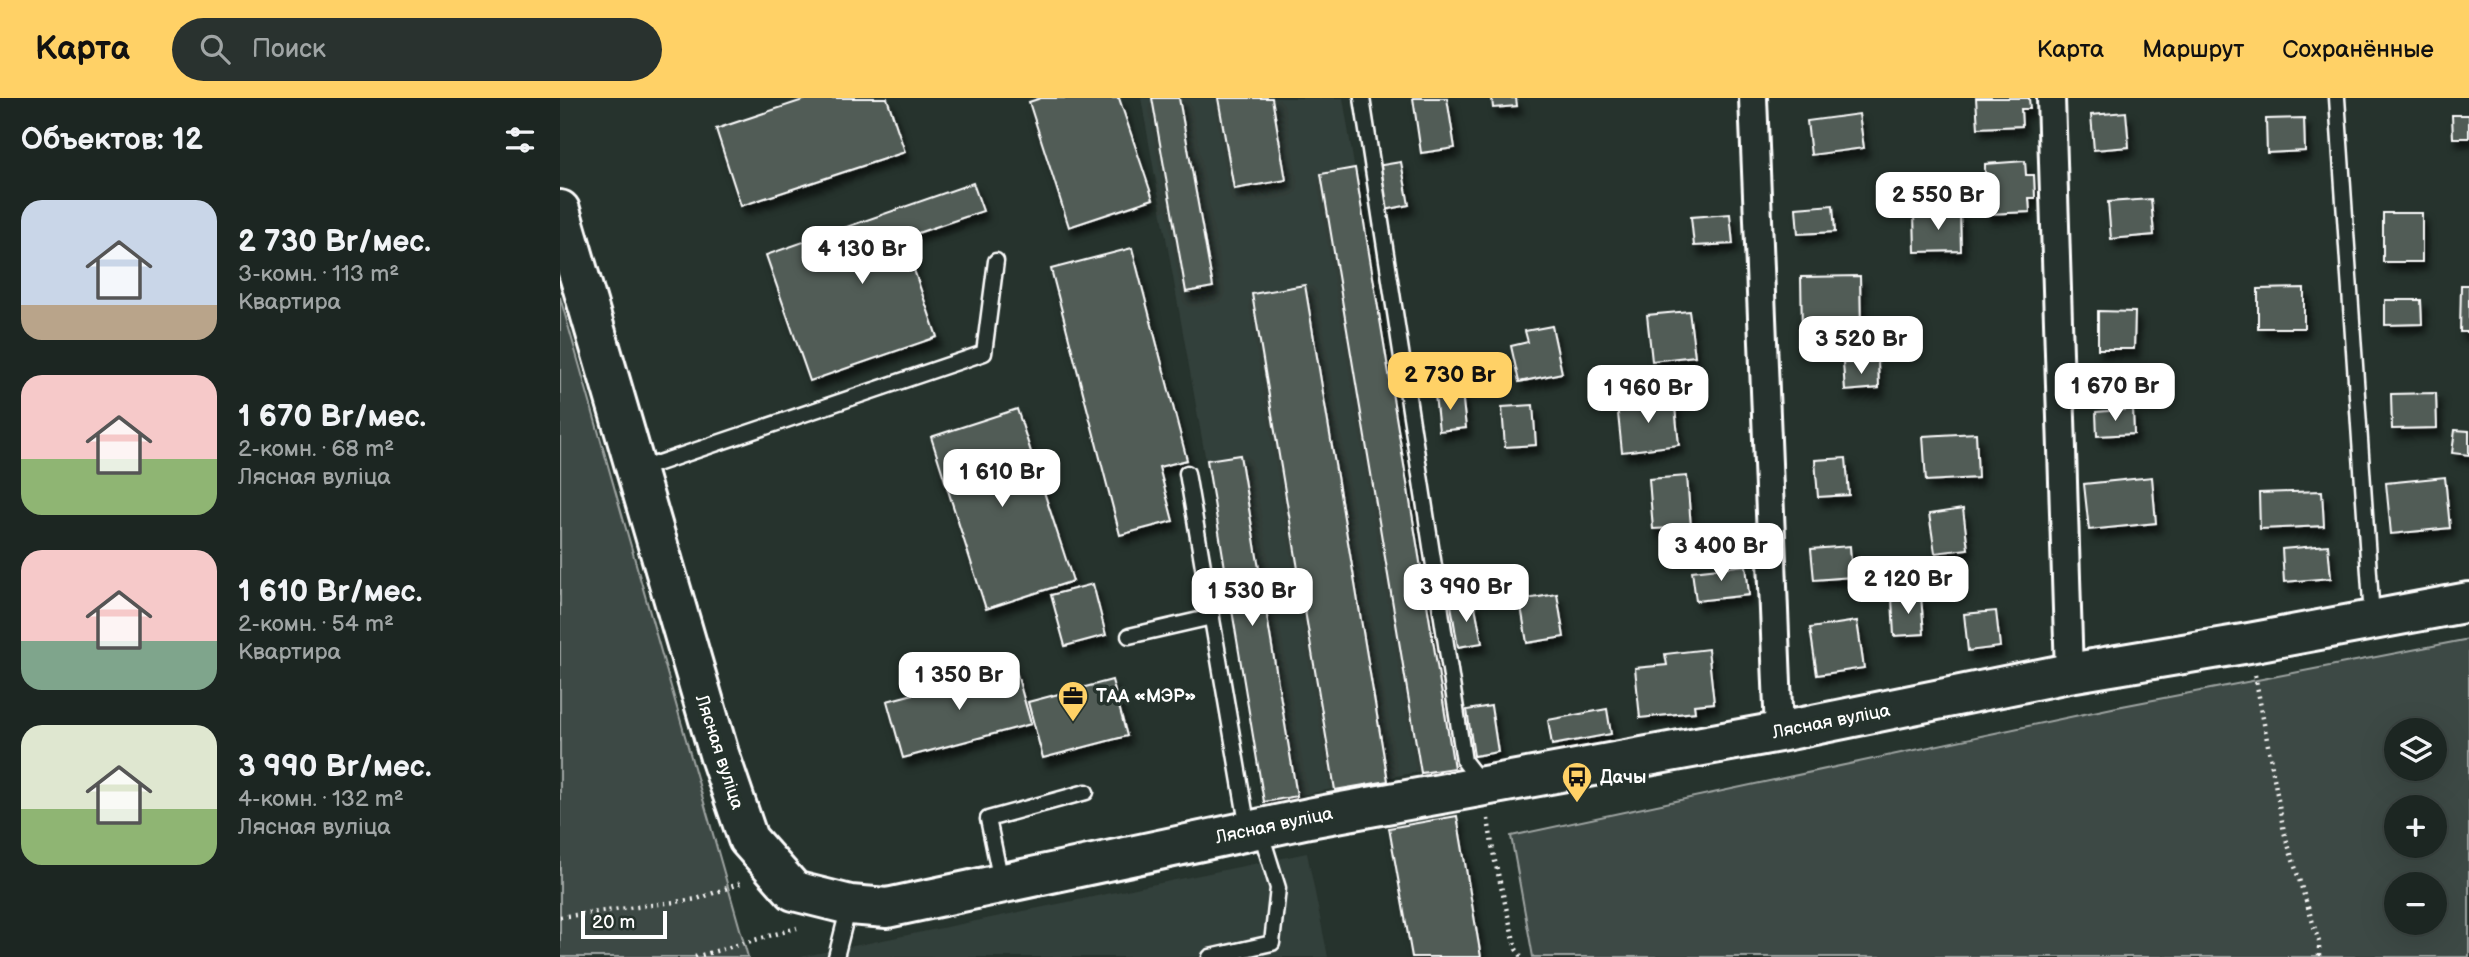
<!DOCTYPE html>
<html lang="ru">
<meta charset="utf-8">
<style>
body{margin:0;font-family:"Balsamiq Sans",sans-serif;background:#29322f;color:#f1f3f6;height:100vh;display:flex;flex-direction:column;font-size:26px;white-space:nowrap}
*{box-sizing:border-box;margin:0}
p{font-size:23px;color:#a0a5a5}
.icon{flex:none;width:38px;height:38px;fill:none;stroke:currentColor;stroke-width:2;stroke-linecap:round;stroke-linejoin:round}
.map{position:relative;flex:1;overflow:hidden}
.panel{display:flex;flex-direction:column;background:#1c2622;width:560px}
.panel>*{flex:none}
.fabs{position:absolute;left:1824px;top:620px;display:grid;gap:14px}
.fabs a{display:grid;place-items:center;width:63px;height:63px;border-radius:50%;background:#1c2622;box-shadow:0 7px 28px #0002,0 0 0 2px #3a4340;font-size:35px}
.scale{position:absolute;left:21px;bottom:18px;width:86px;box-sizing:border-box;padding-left:7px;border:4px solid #fff;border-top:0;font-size:19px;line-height:24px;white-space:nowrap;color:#fff;-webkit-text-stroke:5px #26332d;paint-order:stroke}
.price{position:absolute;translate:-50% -60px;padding:0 16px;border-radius:14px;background:#fff;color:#222;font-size:23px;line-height:46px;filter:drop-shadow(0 2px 4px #0008)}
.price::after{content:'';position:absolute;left:50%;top:42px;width:21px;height:16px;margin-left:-10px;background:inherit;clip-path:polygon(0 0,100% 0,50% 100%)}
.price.selected{background:#ffd166;color:#111}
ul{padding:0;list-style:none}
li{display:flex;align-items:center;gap:21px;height:175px;padding:0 21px}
li span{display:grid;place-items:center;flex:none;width:196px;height:140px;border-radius:21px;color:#555}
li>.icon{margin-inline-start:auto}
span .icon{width:84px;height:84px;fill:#fffc;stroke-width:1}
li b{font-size:30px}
h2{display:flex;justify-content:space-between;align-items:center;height:84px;padding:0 21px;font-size:30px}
header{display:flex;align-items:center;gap:42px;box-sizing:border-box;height:98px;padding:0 35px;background:#ffd166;color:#111}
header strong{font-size:33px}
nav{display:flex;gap:38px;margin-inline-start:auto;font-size:24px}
.search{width:490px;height:63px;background:#29322f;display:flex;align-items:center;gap:18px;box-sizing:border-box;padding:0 24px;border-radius:38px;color:#a0a5a5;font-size:26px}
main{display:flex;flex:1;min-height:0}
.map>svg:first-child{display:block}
</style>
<header>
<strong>Карта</strong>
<div class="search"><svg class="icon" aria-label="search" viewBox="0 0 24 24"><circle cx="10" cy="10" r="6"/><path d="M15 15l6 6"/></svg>Поиск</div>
<nav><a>Карта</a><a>Маршрут</a><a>Сохранённые</a></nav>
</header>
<main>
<section class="panel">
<h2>Объектов: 12<svg class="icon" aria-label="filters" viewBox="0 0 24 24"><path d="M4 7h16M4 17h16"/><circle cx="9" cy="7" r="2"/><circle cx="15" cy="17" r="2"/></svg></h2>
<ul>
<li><span style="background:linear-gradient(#c9d6e8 75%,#b9a48a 0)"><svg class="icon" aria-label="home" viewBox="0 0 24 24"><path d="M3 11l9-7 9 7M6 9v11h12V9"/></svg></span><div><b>2 730 Br/мес.</b><p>3-комн. · 113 m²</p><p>Квартира</p></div></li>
<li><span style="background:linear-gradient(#f6c9c9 60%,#8fb573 0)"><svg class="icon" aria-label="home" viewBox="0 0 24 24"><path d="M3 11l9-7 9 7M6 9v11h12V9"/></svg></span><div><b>1 670 Br/мес.</b><p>2-комн. · 68 m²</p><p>Лясная вуліца</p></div></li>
<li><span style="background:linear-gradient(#f6c9c9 65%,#7fa58c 0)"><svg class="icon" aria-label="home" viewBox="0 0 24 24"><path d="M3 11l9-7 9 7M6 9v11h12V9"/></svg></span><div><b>1 610 Br/мес.</b><p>2-комн. · 54 m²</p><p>Квартира</p></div></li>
<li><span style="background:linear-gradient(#dfe7d0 60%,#8fb573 0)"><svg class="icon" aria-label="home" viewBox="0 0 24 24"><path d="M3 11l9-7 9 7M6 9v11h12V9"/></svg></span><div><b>3 990 Br/мес.</b><p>4-комн. · 132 m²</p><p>Лясная вуліца</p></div></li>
</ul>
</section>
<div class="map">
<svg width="1909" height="859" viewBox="0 0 1909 859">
<defs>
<filter id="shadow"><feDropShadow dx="4.5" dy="8" stdDeviation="3.5" flood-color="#0009"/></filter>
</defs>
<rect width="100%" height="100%" fill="#26332d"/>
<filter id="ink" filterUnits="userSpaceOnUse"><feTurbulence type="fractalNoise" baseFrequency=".0143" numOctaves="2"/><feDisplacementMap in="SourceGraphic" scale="14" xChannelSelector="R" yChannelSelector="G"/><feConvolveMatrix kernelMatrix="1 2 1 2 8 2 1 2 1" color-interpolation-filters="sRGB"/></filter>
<g filter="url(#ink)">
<!-- built -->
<g fill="#333f3a">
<polygon points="581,0 783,0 892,667 707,704"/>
<polygon points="747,755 768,859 240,859"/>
</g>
<!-- green -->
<g fill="#3e4944" stroke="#9ea4a2" stroke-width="2" fill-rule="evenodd">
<polygon points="0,199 188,859 0,859"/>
<path d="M1909,541V859H973L951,738L1557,609ZM1836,632H1874V670H1836ZM1836,709H1874V747H1836ZM1836,786H1874V824H1836Z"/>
</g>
<!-- building -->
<g fill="#515c57" stroke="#fff" stroke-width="2" filter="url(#shadow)">
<polygon points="249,0 327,0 345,54 181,108 156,31"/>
<polygon points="481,0 559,0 593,101 509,129 469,4"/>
<polygon points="592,0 619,0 653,189 626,194"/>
<polygon points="658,0 712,0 726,82 674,91"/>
<polygon points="853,0 887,0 895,50 861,55"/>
<polygon points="932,0 956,0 957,8 933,10"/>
<polygon points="1416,0 1469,0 1470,11 1461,11 1462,28 1418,30"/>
<polygon points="1566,14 1569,49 1534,52 1531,17"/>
<polygon points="1299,16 1304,50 1251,57 1247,23"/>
<polygon points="1892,17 1909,17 1909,40 1893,40"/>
<polygon points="1744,20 1745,53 1707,55 1706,21"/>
<polygon points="1465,63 1466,77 1474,77 1475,100 1469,100 1470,114 1427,116 1426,105 1419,105 1418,78 1425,78 1425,66"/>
<polygon points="841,64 849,107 825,112 816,68"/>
<polygon points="795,70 894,670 861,675 761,76"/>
<polygon points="413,85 423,113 343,140 377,239 250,283 206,157"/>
<polygon points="1591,101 1594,137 1551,141 1548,104"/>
<polygon points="1273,107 1275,134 1238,136 1236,110"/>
<polygon points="1400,113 1401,153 1355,154 1354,114"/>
<rect x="1823" y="115" width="39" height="49"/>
<polygon points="1170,116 1173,146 1134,148 1131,119"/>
<polygon points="572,150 627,362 599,369 613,423 560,437 491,171"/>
<polygon points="1300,178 1301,232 1242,232 1241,179"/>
<polygon points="745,187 828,683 775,692 692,196"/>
<polygon points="1901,187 1909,187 1909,234 1900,234"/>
<polygon points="1744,190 1744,230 1698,230 1698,191"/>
<polygon points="1825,202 1861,202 1862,226 1825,227"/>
<polygon points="1129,213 1135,258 1092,263 1087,217"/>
<polygon points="1538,213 1575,214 1574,251 1538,251"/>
<polygon points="992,228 1002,275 959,284 951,248 968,244 965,233"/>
<polygon points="1318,263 1319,290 1285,293 1283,265"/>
<polygon points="902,294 906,330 879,333 875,297"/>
<polygon points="1876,295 1877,330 1832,331 1831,296"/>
<polygon points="1114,300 1119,347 1062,354 1057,306"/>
<polygon points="973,307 976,347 945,349 942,309"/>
<polygon points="457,311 513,483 426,511 371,339"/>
<polygon points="1573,311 1574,336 1537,338 1536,314"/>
<polygon points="1895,332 1909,333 1909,357 1892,355"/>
<polygon points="1416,335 1418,380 1366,383 1363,338"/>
<polygon points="680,357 737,698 704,704 647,362"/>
<polygon points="1286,360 1289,397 1258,399 1255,362"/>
<polygon points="1127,378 1131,429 1093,431 1089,381"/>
<polygon points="1592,379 1596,425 1529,432 1524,386"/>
<polygon points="1885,379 1890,430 1831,436 1826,385"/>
<polygon points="1762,393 1764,428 1700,431 1699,395"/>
<polygon points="1403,411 1408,451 1375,455 1369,416"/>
<polygon points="1768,447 1771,480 1724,484 1722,451"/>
<polygon points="1290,448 1292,479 1254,482 1251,451"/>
<polygon points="1186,467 1189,497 1136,503 1132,473"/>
<polygon points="533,486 546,537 505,548 491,497"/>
<polygon points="997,496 1004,539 967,545 960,502"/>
<polygon points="1361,498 1364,536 1334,538 1332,500"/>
<polygon points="914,503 922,545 898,549 891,507"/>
<polygon points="1436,513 1440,549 1408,553 1404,516"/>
<polygon points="1297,523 1304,570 1257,577 1250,530"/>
<polygon points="1148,551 1154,605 1134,607 1135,614 1080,620 1075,570 1107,567 1105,556"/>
<polygon points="455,569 471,626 343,660 327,603"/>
<polygon points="552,582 567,638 483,660 468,604"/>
<polygon points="931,608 938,654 914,658 907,612"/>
<polygon points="1047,611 1051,636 992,647 988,622"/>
<polygon points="897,718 921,859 852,859 829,730"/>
</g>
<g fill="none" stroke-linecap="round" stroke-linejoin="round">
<!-- lane casing -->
<g stroke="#fff" stroke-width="19">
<g id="lane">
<polyline points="802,0 904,663 922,686"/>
<polyline points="1777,0 1812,520"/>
<polyline points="78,372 424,255 436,163"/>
<polyline points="627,375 688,731"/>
<polyline points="569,538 652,519"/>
<polyline points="441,783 428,721 526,694"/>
<polyline points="276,859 289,808"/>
<polyline points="650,859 712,845 718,790 700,732"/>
</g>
</g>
<!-- street casing -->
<g stroke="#fff" stroke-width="32">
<g id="street">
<polyline points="1193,0 1219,634"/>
<polyline points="1491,0 1509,575"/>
</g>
</g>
<!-- secondary casing -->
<g stroke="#fff" stroke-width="44">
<polyline id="secondary" points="0,112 159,656 188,741 234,793 290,807 327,810 749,720 1219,634 1509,575 1689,545 1909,504"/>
</g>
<!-- path -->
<g stroke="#fff" stroke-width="4.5" stroke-dasharray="2 5" stroke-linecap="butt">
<polyline points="1695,577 1724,734 1759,844 1759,859"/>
<polyline points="928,721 934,759 956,851 962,859"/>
<polyline points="0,819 137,801 184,784"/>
<polyline points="135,859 237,830"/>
</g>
<!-- lane -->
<use href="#lane" stroke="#26332d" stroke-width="14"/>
<!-- street -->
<use href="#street" stroke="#26332d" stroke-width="26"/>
<!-- secondary -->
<use href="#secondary" stroke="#26332d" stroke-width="38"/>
</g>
</g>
<!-- icons -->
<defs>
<g id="office-pin" transform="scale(1.575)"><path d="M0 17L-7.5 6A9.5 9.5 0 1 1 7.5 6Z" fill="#ffd166" stroke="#26332d"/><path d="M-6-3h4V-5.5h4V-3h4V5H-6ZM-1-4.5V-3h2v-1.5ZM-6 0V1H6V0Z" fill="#111"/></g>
<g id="bus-pin" transform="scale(1.575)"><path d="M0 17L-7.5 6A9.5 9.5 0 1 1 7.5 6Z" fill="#ffd166" stroke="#26332d"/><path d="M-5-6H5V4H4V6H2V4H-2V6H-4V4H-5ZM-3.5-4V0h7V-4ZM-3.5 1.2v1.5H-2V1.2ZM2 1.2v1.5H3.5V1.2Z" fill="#111"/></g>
</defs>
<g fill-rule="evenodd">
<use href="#office-pin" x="513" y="598"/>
<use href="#bus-pin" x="1017" y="679"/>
</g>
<g text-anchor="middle" stroke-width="7" stroke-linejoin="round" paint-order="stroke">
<!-- poi labels -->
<g font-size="18" font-weight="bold" fill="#fff" stroke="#26332d" text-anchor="start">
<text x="536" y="604">ТАА «МЭР»</text>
<text x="1040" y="685">Дачы</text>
</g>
<!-- street labels -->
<g font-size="18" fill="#fff" stroke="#26332d">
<text transform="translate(1271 623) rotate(-11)" y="6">Лясная вуліца</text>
<text transform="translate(160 654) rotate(72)" y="6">Лясная вуліца</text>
<text transform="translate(714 727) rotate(-12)" y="6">Лясная вуліца</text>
</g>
</g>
</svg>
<div class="fabs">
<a><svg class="icon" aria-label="layers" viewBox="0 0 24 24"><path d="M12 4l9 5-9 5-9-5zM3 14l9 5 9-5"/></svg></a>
<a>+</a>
<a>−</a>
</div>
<div class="scale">20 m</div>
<b class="price" style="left:1378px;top:134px">2 550 Br</b>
<b class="price" style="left:302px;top:188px">4 130 Br</b>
<b class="price" style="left:1301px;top:278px">3 520 Br</b>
<b class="price selected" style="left:890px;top:314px">2 730 Br</b>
<b class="price" style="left:1555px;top:325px">1 670 Br</b>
<b class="price" style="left:1088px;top:327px">1 960 Br</b>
<b class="price" style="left:442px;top:411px">1 610 Br</b>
<b class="price" style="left:1161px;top:485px">3 400 Br</b>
<b class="price" style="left:1348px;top:518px">2 120 Br</b>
<b class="price" style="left:906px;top:526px">3 990 Br</b>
<b class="price" style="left:692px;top:530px">1 530 Br</b>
<b class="price" style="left:399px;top:614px">1 350 Br</b>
</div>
</main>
